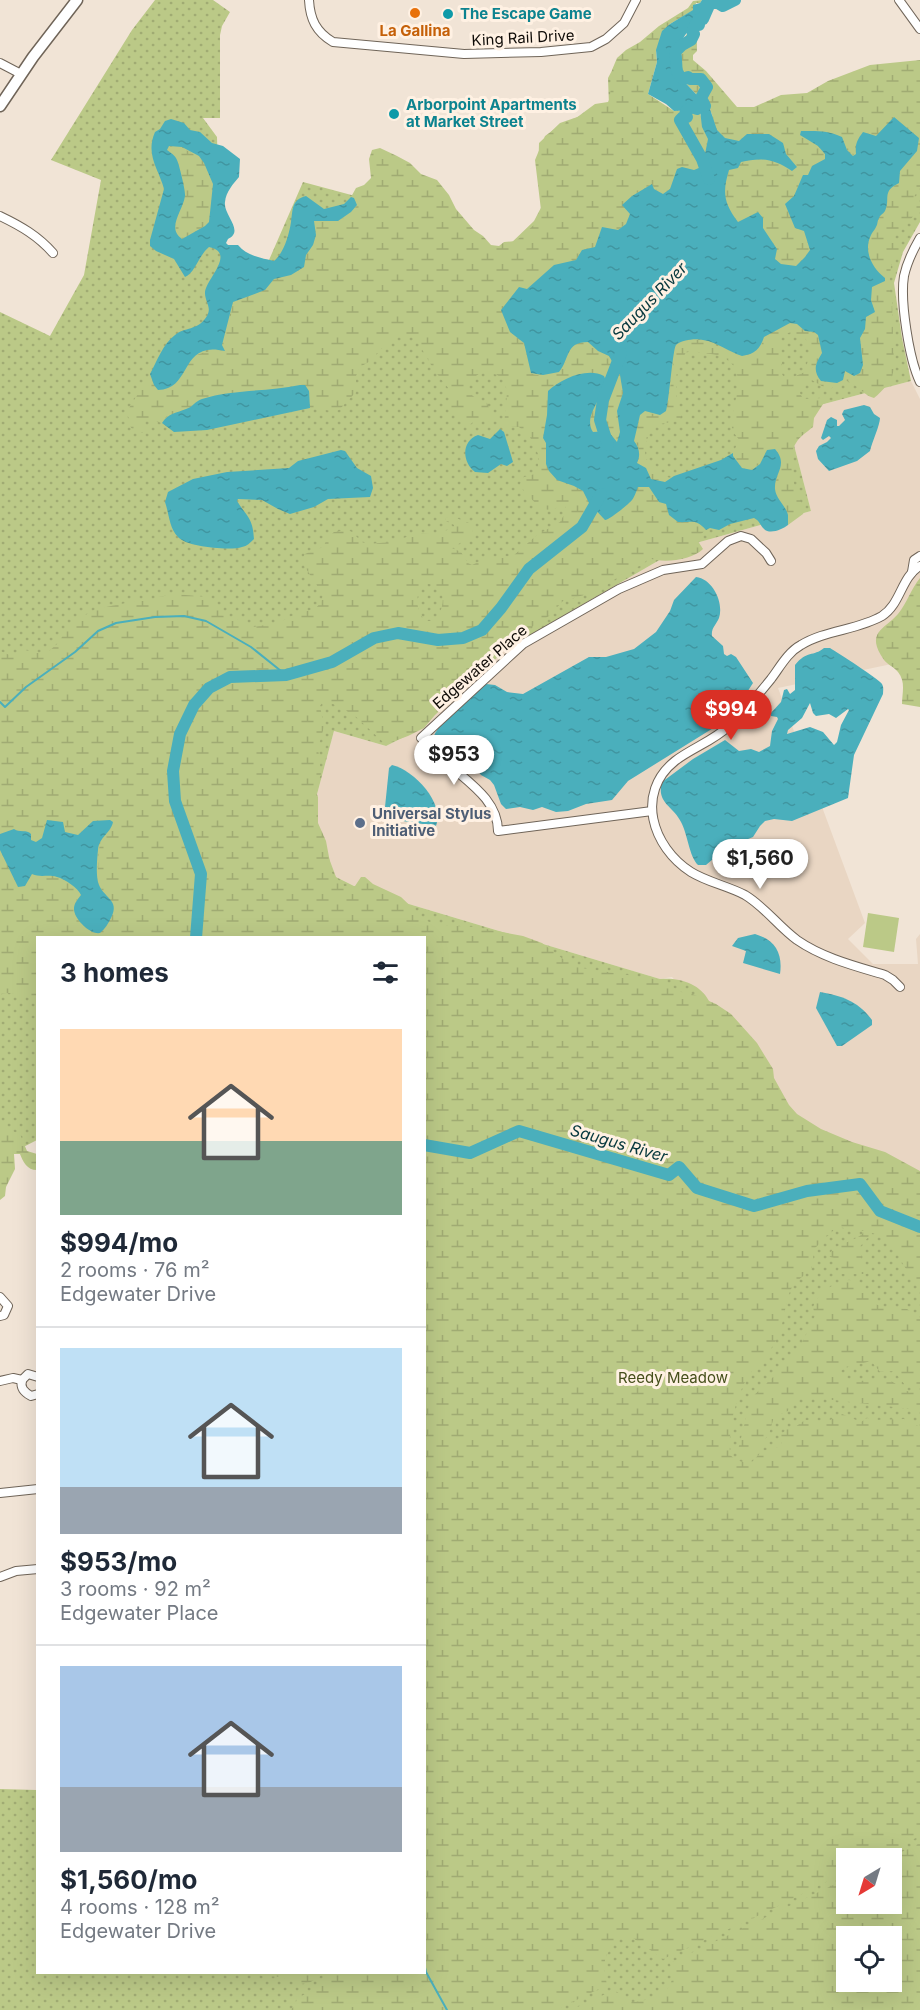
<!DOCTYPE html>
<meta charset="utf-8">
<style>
body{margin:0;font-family:Inter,sans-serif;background:#f6f6f7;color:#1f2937;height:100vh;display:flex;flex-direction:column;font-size:22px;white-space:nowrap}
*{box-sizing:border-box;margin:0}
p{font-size:20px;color:#747a83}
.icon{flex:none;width:33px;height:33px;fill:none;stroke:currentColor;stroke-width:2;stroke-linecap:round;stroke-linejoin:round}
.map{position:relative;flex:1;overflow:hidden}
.drawer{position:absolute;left:36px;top:936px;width:390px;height:1038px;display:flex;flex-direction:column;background:#fff;border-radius:0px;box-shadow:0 6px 24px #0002}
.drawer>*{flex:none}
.needle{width:39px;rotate:218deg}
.controls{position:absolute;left:836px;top:1848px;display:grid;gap:12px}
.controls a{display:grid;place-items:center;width:66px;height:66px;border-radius:0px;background:#fff;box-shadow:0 6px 24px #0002;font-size:30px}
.price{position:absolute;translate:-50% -51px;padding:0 14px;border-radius:21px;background:#fff;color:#222;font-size:20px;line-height:39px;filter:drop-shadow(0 2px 3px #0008)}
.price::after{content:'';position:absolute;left:50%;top:36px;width:18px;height:14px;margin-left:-9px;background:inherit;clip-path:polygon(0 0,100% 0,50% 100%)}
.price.selected{background:#d93025;color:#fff}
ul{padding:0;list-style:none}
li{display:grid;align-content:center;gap:12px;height:318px;padding:0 24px}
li+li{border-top:2px solid #e0e1e3}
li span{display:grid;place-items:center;height:186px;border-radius:0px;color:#555}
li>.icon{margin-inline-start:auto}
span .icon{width:108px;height:108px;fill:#fffc;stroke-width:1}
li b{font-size:26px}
h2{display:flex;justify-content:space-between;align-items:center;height:72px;padding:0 24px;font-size:26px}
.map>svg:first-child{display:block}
</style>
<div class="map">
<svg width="920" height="2010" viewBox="0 0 920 2010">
<defs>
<pattern id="green-dots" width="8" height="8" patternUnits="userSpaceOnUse" patternTransform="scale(1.5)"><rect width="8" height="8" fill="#bbc987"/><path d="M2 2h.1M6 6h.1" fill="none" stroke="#a0ab73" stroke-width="1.8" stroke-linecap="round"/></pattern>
<pattern id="wetland-marsh" width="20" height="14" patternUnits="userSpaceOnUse" patternTransform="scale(1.5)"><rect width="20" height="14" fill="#bbc987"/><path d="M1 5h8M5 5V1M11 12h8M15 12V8" fill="none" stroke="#a0ab73"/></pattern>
<pattern id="water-ripples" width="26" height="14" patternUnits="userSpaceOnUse" patternTransform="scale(1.5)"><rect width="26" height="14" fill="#4aafbc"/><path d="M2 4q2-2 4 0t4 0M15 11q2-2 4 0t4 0" fill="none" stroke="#4095a0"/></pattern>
</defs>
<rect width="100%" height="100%" fill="#f1e4d6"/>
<!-- built -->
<polygon fill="#e9d6c3" points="911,381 920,399 920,658 778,688 865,923 848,939 873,964 918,964 916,939 920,934 920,1197 831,1155 672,977 660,979 362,890 334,876 312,813 334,731 386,746 416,731 480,664 682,547 811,511 786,414"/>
<!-- green -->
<path fill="url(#green-dots)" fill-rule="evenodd" d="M155,0H213L230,12L222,26L220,35V118H203L217,137L220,236L233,255L269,260L303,182L463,225L500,255L508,246L534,221L545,200L538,182L539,143L560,123L609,106L608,78L617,61L669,117L920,112V222L903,252L894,283L902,338L911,381L786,414L811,511L682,547L480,664L416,731L386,746L334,731L312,813L336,877L362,890L660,979C678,977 700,983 709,1001C712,1006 713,1014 714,1019L831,1155L920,1197V2010H0V1789L37,1790L38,1972H424V938H38L37,1140L0,1159V312L50,336L84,275L101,180L51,160L132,30ZM732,1724L851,1858H891V1904H846V1861ZM846,1936H891V1982H846Z"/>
<!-- wetland -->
<g fill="url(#wetland-marsh)" fill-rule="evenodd">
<path d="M702,0L700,3H696L694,10L670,24L656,52L657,62L648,94L674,111L700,110L702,127L708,139L705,154L707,165L694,170L682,167L670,189L663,194L654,188L652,184L632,196L623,205L630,214L626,224L618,230L607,228L600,229L596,247L582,250L576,260C568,262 555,263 549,269C541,276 535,283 527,289H523L504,315L510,332L524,343L532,374C543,377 559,372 566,362C574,349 566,343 588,342L598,351L609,356L620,375L623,393L617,411L620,432L617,442H615L610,433L601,431L593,432C586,422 593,410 598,400L608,396L592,373L565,380L548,391L547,416L543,438L546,443V464L562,483L574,486L583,491L603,518C622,510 629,503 639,485L649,487L659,502L666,504L668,512L683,522C694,521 698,521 706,530L696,538L703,549C692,560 663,564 649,558L642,565L627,571L598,591L563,601L549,616L530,628L520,631L510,629L508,633L511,641L507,643L503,642L501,654L435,715L424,728L408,736L389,743L383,742L354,715L333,704L322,703L320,706L324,727L318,748L321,774L315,789L318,797V823L326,841L332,873L344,886H355L361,877H365L373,884L401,897L425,920L436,925L476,927L523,936L542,943L563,959L582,968L660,980L681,992L690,993L716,1004L731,1014L757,1043L773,1069L774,1078L789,1105L797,1114L821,1129L852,1142L885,1152L920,1171V1285C900,1271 899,1239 872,1233L857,1250L862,1256L859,1264L869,1270L867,1274H839L838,1272L840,1263L834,1258L830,1257L829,1254C839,1241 855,1243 865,1231L837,1227L815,1248C811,1255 816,1263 810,1270C803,1277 797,1279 791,1289C784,1304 785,1323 777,1338C771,1352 761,1360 752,1371C736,1392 728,1429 730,1455L736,1460L750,1464L762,1451L779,1447L782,1443L780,1435L785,1431V1427H795L805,1420L828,1421L842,1414L861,1422L867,1418L875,1420L904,1419L920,1427V1836L875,1858H846V1872L764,1913L663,1959L633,1938H620C603,1956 602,1961 607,1985L556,2010H290L295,2006L297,1998L320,1987L330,1973L424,1972V938H38L37,1006L33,999C21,996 12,990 0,995V850L18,887L25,886L32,874C41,878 48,874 57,877C65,879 78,888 81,894C68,912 76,916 88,930L114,910C113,899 104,895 99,886C97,880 98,874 98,867C99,851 97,841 111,829L98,822H93L78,835L65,832V824L51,820L45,822L42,838L36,842L31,840V834L14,829L0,834V651L14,657L25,650L37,653L48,652L57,644L71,623L96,609L136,601H148L158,597L175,594L207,597L213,599L219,607L222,615L235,618L252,627L266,625L274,626L289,617L316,608L321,602L323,595L303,564L302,559L305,554L323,547L329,536L334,532L348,530L352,532L362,542L367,544L392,542L418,533L441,535L444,531L454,528V525L446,521L445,517L456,518L469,523L473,531L470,537L452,548L461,552L468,563L472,565L489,557L513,556L537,535L560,522L565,513L566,507L563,505L552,510L541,509L521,488L520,484L524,477L535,474L538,471V454L530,437L519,427L505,426C502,410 518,376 489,373C479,372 475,376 469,383V393L477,399L487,403L494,421L492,423L484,419H475L471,424L464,423L449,410V389L434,370L416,339L408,335L397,336L389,340L372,360L360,367L356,376V392L339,410L333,411L310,408L309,391L300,385L259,392L222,394L202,399L195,402L190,408L166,417L162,423L145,418L143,420L145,428L142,433C135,433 132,430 129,424L130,420L126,413L150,374L154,385H174C196,362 180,355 219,350L231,315L233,302L265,290L274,279L291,275L313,245L316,233L313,224L314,221C334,216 344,226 357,205L354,198L351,197L356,188L364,185L371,178L369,159L372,150L380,148L397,156L410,163L421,174L437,180L449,195L456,209L474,230L483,236L491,245L499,246L504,242L516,241L535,224L538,218L541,210L535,160L545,136L559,126L572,121L595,104L608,102L610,98L612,70L617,58L626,50L640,42L659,26L688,8L693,1ZM426,584C448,582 447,613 431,621H425C416,608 413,595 426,584Z"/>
<path d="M710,2H712L708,4L706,11L709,15C699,25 696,36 697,51L693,55V60L706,71L737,107H754L781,95L807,93L828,81L870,65L920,60V187L914,197L920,204V208L905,226L894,233L892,238L900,247L891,266L889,286L892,302L894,369C892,380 883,391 874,398C862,395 857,382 843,380L845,371L853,376L860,373L863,365L860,338L865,329L866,317L873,314L874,310L871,300L872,287L884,277C871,267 864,251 871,235C875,228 878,225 879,217L884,213C886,199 886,190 899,183L900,171L917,151L863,132L855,145L856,154L853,156L852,152L847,150L842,137L816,130L800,135L818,146L825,154V159L808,175H803L794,196L790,199L804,230L810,250L805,257L796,266L780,264L775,259L771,240L763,228L758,212L738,222C723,201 722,195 729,170C751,155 771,156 792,171L797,167L786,154L783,143L769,134L759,135L739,141L725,138L717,130L710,109L678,75L677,51L691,27L705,13L702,7Z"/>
<path d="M179,146L202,159L212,178L209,221L205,226L182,239C168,229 181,213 184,200C187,188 180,169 175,158C173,154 169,151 167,147Z"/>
<path d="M786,324C796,323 796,326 804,330C809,333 813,331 818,335L822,354C816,365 811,368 821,381L837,383L831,389H827L810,379L802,386L800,393L803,399L822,398L825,401L814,418L813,427C807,432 800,436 796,443C785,459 795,495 805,509L803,514L788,525C787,509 776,501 775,489C774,474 789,465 775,449L767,450L760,464L749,471C742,468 732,461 733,453L739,440C737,436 733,433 732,428C730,405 751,372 724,358C714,352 703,355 692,350L686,352C679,365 674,383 677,398C678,405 681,410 681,417L677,421L654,425C648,435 643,448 646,459L657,467L661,476L672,478L665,482L651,479L646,468L637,463C641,455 640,447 634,441L640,415L642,412L660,415L666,411L673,371V349L675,345L691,340H704L739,356L761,346L764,337ZM792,332L805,338L811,348L805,372L788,379C777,374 783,367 782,357C782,352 780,347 779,342L784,334Z"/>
<path d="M920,578V707L902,704C902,693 906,682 898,672C894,667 888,665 884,660C865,632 884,630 898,614C907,603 911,589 920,578Z"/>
<path d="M0,1128L7,1129L20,1134L27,1151L37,1154L38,1170C28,1171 23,1162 20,1154H14L15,1169L6,1187L5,1196L0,1200Z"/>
<path d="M849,1280L860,1282L866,1293L875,1304L884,1307L907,1309L920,1318V1386L905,1385L894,1371L880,1372L871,1361L845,1368L840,1371V1374C853,1385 871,1379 886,1380C901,1382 898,1395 920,1391V1410L798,1396L791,1402L788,1411L774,1417L769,1434L754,1453L746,1458L738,1450L751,1398L790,1361L800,1347L815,1316L813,1307C819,1291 833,1283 849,1280Z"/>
<path d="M920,1843V2010H571L614,1990L632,2002C646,2001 670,1996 672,1978C672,1973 671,1967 670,1963L846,1879V1904H891V1858H889ZM846,1936H891V1982H846Z"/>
<path d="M258,1973H324C296,1998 289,1970 265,1978Z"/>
</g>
<!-- pitch -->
<polygon fill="#bbc987" points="868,913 899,918 894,952 863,947"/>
<!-- water -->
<g fill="url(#water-ripples)" fill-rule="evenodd">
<path d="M702,0H728L718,6L710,2L702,7L704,17C694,21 680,40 677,51C675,58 677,68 678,75L710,109L717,130L725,138L739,141L747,134H769L783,143L786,154L797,167L792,171C775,159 761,157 741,162L738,168L729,170C722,193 724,203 738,222L758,212L763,218V228L777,249L775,259L781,264L796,266L805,257L810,250L804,231L795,228L785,204L794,196L803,175H808L812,166L825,159V154L818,146L800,135L801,131C817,131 827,130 842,137L847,150L853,156L856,154C855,144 857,140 863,132L876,136L894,117L919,138L917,151L900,171L899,183C881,192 891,198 885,211C883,214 880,215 879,218C877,221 878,224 876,227C875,230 872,232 871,235C863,251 872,268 885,278V281L872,287L871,300L875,312L866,317L865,329L860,338L863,365L860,373L854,376L845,371L843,380L837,383L821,381C812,370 816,363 822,353L818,335L814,332L805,331L797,324L790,323L764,337C760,349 755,354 742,356C729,352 717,342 703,340C696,338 681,340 676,345C673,348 669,401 666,411L660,415L645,411L640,415L634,441C639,447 641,455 637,463L646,468L651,479L665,482L674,476L721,460L733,453V456L742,468L752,470L760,464L767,450L775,449C789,465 774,473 775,489C776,499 786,506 788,515C788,518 788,521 788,525C783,529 770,535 764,529C759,524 760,521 754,518L730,524L719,530L710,528L706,530C695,518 692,523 678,522L669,515L666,504L659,502L649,487H638C637,489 635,496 632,500C629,504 609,520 605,520L589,503L583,491L574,486L557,480L549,471L546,464V443L543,438L547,415L548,391C561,379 587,367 604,376L608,386V396L598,400C593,410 586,422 593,432L608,431L617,442L620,432L617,411L623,393L620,375L609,356L598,351L588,342C565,342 570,359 559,372L543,375L531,373L524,343L510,332L501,310L519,287L527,289L554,265L576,260L582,250L595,247L602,227L618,230L626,224L630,214L622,205L632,196L652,184L654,189L663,194L670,189L677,169L682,167L694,170L706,165L705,154L708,139L702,127L700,110L674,111L666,104L648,94L657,62L656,50L662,31L670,24L693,10V5L700,3Z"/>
<path d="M171,119L184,123L190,130L200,132L212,143L223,146L240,159L239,177C233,184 226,192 225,202C223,215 245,231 228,239L226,243L228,245H238C247,256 261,258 274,261C284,253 289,235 291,222C293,210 291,200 306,196L324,209L344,204L351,197L354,198L357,205L351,212L338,221H314L316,235L313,245L306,255L304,267L291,275L274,279L265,290L233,302L222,345L225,351C179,340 193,389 158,390L154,385L150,374C157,361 163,344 175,335C184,327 198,331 207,316C212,307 205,302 205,293C205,280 237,253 209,247C199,255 195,273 185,277L174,259L156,251L150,246V240L164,189C159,169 145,155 155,132L160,129L165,121ZM169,146L182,147L199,156L204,163L213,184L209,222L205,226L182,239C166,228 183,211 185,196C186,192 179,164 177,160C175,155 171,153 167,150Z"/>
<path d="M300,385H305L309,391L310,408L207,430L174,432L162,423C168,413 177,413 186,409C193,407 195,401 202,399C233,389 268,392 300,385Z"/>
<path d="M864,405L870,407L874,414L880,418C880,425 872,442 870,451L857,461L829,471L818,459L816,451L819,446L827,442L831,438L829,436L823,440L821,438L827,420L831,417L837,420V426H839L845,420L842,414L844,410Z"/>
<path d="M500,429L504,432L513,462L507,466L501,464L488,473L475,472C462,462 461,441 478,435L490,439Z"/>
<path d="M341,450L345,451L357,468L371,476L373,488L370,497L328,499L314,507L290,514L278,509L262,500L238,499L237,501C247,517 253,518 254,539C250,543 247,546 242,547C231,551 186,547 178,537C169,528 169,513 165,502L168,492L193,479L227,472L289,468L298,461Z"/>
<path d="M696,577C713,579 724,603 719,618C716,625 711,628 712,636L723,646L724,654L727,656L731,654L736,657L753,683L742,700L723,722L628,781L612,800L586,804L568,811L556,812L542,807L533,810L520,807L506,809L501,804L494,785L490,780L481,775L472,762L454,749L437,743L433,739C435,725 473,693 486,684L495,685L507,692L523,694L589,657H606L634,649L656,632L670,611L674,600Z"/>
<path d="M824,648H830C838,653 879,679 882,684C884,688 883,690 883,694L854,755L848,798L792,821L774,819L765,821L760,826L753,837L726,848L706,865H698C689,856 688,835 681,822C673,806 656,803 662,782L693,759L725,740L739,751L751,749L759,752L770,746L772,731L778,719L777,717L771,716L770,714L781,702L784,690L787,689L790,694L795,690V665C807,650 813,657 824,648ZM810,703L813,713L816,716L829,714L836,718L848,709L849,710L841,725L837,742L834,745L823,732L810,727L787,734L788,730L802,718Z"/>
<path d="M392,765C414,770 445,803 436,826L396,820L385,807L389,768Z"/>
<path d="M47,820L63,822L65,832L78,835L93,821L110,820L113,822C111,833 99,837 98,850C97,859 96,873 98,882C102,898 121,899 111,918C108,924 105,929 100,933C90,935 73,918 74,908C74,903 79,898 81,895C78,888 65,879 57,877C48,874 41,878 32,874L25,886L18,887L0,850V834L14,829C19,833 27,829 31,834V840L36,842L42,838Z"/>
<path d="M755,934C775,940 783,953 780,974L743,963L746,951L732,946L738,938Z"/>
<path d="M820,992C842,996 858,1001 872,1020V1025L842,1046H837L816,1008Z"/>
</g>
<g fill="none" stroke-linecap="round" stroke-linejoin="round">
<!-- stream -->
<g stroke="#4aafbc" stroke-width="2">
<polyline points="0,702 5,707 26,687 75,652 98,631 116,623 155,617 184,616 206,621 251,647 286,675"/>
<polyline points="424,1963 426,1972 447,2010"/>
</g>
<!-- river -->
<g stroke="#4aafbc" stroke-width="12">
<path d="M709,179L702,159L680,120L683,117H687L685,115L686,111L692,107L697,109L699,103L705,106L701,98L707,87L701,79H690L688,77L683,79C673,72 678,63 675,52L682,45L691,40L694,34L692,31L695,25H699L698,20L703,19L710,3H718L723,6L735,0"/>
<polyline points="608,445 600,420 603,400 621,353"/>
<polyline points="196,938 201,874 175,801 173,771 180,734 194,705 209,688 230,677 286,675 332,662 374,638 398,633 438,640 463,638 482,630 501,608 529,569 582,527 601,494"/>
<polyline points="424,1145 470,1153 519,1131 669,1175 679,1167 697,1188 754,1206 807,1191 860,1184 880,1211 920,1227"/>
</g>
<!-- minor casing -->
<g stroke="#6f6458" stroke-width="10">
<g id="minor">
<path d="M309,0C310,19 316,32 333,42L464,54L541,52L591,47L606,39L624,23L636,0"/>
<polyline points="899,0 920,29"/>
<polyline points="0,63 21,74"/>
<path d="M0,216C21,226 38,236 53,253"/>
<path d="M920,238C913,250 907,262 904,276C900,301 909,359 920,382"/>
<polyline points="912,572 914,560 920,556"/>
<path d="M652,811L498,831C498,799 466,781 445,761C437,754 429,746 421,738L523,644L619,589L663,570L702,564L728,541L741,536L751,539L766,553L771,561"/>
<path d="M900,987L893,980L885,975C855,966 823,958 797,940C778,926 765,907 745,895C728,886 707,882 691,872C652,847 635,793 675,761C692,748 713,741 729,726C744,712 758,695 771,679C780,667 788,652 801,645C825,630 858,630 882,616C901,604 901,577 920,566"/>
<polyline points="0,1297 8,1306 4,1315 0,1316"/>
<path d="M22,1380C20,1388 24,1392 31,1396L38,1394"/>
<polyline points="22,1380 28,1374 38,1377"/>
<polyline points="0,1381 13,1378 22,1380"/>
<polyline points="0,1493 38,1489"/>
<polyline points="0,1577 16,1571 38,1569"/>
</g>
</g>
<!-- major casing -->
<g stroke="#6f6458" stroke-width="13">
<polyline id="major" points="0,106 33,57 77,0"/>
</g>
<!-- minor -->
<use href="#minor" stroke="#fff" stroke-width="8"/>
<!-- major -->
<use href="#major" stroke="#fff" stroke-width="10"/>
</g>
<!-- markers -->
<circle fill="#e8710a" stroke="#fff1e3" stroke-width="2" cx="415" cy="13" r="6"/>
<g fill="#0f9aa8" stroke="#fff1e3" stroke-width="2">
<circle cx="448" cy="14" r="6"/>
<circle cx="394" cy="114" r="6"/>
</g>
<circle fill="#5c6f8a" stroke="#fff1e3" stroke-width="2" cx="360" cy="823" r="6"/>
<g text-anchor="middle" stroke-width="6" stroke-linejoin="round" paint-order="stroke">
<!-- culture labels -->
<g font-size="15" font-weight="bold" fill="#0d838f" stroke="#fff1e3" text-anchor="start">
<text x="460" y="19">The Escape Game</text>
<text x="406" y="110">Arborpoint Apartments<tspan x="406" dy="17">at Market Street</tspan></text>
</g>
<!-- food labels -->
<g font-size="15" font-weight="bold" fill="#c56008" stroke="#fff1e3">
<text x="415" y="36">La Gallina</text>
</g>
<!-- street labels -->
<g font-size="15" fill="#0f0b07" stroke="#fff1e3">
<text transform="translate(523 38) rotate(-3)" y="5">King Rail Drive</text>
<text transform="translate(480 667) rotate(-41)" y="5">Edgewater Place</text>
</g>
<!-- service labels -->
<g font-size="15" font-weight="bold" fill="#4e5e75" stroke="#fff1e3" text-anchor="start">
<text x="372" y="819">Universal Stylus<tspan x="372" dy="17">Initiative</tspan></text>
</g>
<!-- park labels -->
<g font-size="15" fill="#464f1b" stroke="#fff1e3">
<text x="673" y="1383">Reedy Meadow</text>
</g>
<!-- water labels -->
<g font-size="16" font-style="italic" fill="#04363c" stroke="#fff1e3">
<text transform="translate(649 301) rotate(-46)" y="6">Saugus River</text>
<text transform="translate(619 1143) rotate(16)" y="6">Saugus River</text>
</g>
</g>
</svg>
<div class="controls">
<a><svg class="needle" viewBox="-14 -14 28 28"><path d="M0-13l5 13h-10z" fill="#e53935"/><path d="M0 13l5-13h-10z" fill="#747a83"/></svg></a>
<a><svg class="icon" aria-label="locate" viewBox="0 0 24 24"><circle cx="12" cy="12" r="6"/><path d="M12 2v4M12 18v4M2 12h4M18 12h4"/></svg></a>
</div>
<b class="price selected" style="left:731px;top:741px">$994</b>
<b class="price" style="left:454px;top:786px">$953</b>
<b class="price" style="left:760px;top:890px">$1,560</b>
<section class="drawer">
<h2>3 homes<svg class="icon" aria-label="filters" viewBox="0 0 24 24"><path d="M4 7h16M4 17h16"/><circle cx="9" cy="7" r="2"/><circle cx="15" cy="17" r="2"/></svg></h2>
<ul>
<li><span style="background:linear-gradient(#ffd9b3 60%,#7fa58c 0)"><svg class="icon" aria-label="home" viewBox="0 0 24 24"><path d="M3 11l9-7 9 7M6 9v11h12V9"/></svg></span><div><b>$994/mo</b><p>2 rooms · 76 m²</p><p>Edgewater Drive</p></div></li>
<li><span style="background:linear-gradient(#bfe0f5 75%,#9aa5b1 0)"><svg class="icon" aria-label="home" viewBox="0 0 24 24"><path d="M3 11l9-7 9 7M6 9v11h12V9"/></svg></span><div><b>$953/mo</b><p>3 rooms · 92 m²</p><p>Edgewater Place</p></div></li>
<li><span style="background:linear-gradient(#a9c7e8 65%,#9aa5b1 0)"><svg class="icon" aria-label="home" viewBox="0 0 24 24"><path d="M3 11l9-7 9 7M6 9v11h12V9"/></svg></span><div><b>$1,560/mo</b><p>4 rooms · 128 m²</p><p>Edgewater Drive</p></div></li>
</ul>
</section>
</div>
